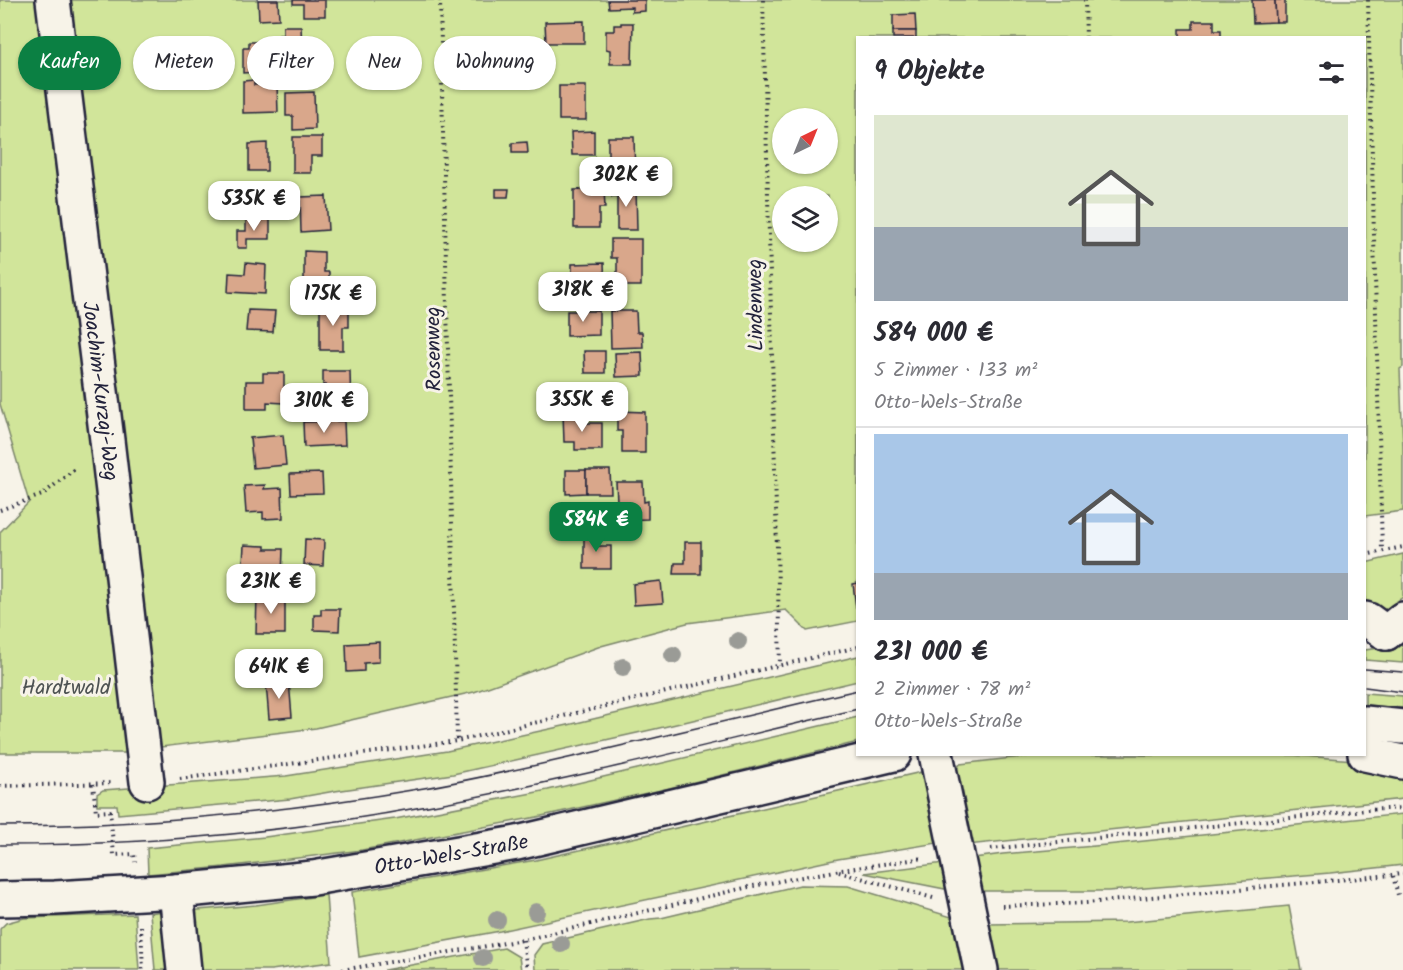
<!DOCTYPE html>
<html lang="de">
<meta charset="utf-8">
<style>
body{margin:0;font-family:Kalam,sans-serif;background:#f7f7f7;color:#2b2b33;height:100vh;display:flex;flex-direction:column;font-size:22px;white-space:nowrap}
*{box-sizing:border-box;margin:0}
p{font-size:20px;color:#7c7c81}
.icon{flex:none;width:33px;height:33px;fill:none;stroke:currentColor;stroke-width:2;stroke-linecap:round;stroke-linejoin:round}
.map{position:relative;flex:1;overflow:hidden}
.sheet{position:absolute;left:856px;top:36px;width:510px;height:720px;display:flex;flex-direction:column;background:#fff;border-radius:0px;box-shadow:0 2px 4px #0004}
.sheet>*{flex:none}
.hud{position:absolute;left:18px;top:36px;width:570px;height:54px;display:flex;gap:12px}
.needle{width:39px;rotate:43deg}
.controls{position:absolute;left:772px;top:108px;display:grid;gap:12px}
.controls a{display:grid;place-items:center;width:66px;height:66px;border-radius:50%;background:#fff;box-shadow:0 2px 4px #0004;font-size:30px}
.price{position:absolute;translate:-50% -51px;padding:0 14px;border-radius:12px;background:#fff;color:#222;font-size:20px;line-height:39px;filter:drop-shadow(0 2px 3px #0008)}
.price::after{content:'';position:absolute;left:50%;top:36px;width:18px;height:14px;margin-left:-9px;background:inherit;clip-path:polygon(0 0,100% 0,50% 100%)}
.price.selected{background:#0b8043;color:#fff}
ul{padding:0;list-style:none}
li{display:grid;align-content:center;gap:12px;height:318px;padding:0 18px}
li+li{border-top:2px solid #e1e1e2}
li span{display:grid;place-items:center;height:186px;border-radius:0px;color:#555}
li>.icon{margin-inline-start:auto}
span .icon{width:108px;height:108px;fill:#fffc;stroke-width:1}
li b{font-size:26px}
h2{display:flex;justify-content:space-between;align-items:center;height:72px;padding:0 18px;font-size:26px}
.chip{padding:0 21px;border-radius:27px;background:#fff;box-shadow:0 2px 4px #0004;font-size:21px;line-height:54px}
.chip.selected{background:#0b8043;color:#fff}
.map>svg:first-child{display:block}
</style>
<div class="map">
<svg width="1403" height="970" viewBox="0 0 1403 970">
<rect width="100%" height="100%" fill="#f7f3e8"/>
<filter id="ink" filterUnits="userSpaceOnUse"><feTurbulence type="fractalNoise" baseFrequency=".0167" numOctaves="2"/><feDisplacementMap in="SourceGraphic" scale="12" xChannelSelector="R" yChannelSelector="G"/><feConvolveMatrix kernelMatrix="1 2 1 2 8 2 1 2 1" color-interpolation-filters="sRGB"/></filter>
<g filter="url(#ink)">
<!-- green -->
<g fill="#d1e59a" stroke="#7a846a" stroke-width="1.5" fill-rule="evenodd">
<polygon points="0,0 44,0 141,753 0,753 0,532 29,502 0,404"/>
<path d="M65,0H1403V367L1400,369L1403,449V511L1365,516V38H858V621L807,631L786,610L687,623L601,646L474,692L456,696L316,728L153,748ZM783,118H828V164H783ZM783,196H828V242H783Z"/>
<polygon points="1403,554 1403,597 1384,610 1365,607 1365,563"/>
<polygon points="1403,645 1403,663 1365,660 1365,650"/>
<polygon points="858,656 858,681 655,729 453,774 335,791 290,799 118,814 117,805 97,805 97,794 103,790 286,776 447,751 568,725"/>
<polygon points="1365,693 1403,696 1403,708 1365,705"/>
<polygon points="858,717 858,742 661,790 537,817 362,850 224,867 148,874 147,848 265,837 395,819 548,790"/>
<polygon points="1039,755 1293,755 1354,760 1403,773 1403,799 967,845 951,778 960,764"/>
<polygon points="926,771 950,841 838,859 500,931 359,957 352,892 536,860"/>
<polygon points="1403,814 1403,865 1330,873 1108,891 973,891 967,859 1003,854 1106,845"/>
<polygon points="952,862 955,891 864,873"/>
<polygon points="800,885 848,886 955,918 966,970 535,970 534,955 542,944 650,919 661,918"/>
<polygon points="326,895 331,962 271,970 194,970 187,911 256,905"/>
<polygon points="1289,906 1301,970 998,970 988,924 1126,922"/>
<polygon points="168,910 175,970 155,970 150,913"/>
<polygon points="135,914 139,970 0,970 0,929 6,923 24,918"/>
<polygon points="504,948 519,957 521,970 384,970"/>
</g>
<!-- building -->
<g fill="#d9a78b" stroke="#22223b" stroke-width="1.5">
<polygon points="258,0 278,0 279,19 259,20"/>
<polygon points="293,0 325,0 325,16 303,16 303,4 293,4"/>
<polygon points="608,0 645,0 645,11 632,12 632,7 609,8"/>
<polygon points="1252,0 1275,0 1276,22 1253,23"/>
<polygon points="1275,0 1285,0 1285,22 1276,22"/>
<polygon points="915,14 916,31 893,31 893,15"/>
<polygon points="584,21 584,43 546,43 545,22"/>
<polygon points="1193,21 1214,21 1214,30 1221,30 1221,38 1180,38 1180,29 1193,29"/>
<polygon points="621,23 633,23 632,64 610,64 610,50 606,49 606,31 614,31 614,25 621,25"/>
<polygon points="283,26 301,26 303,74 284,75 283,46 279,46 279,35 283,35"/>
<rect x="893" y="31" width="23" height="7"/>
<polygon points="249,42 275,42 276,76 255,77 255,72 243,73 243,48 249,48"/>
<polygon points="254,80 254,85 277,84 278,112 243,113 243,81"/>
<rect x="559" y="86" width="27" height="34"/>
<polygon points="314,92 315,129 293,130 293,116 286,116 286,93"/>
<polygon points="594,131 594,155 572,155 571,132"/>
<polygon points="293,137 322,137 322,156 311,156 311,173 293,173"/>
<polygon points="608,137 634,137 635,178 606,178 606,157 608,157"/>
<polygon points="527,142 528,153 512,153 512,143"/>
<polygon points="267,143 267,171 249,171 249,144"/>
<polygon points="612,188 636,188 637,230 617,230 617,197 612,197"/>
<polygon points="496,189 509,189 508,197 496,197"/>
<polygon points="604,189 605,208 599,208 599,228 574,228 574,190"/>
<polygon points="326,196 328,230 301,232 300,197"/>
<polygon points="246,219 270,219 270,239 247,239 247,248 237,248 237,231 246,231"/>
<polygon points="611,239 641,239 641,286 617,286 617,258 611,258"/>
<polygon points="304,251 324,252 324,272 329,272 329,295 304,295"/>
<polygon points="246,263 266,265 265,294 228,292 229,273 245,274"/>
<polygon points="604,263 605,289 572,290 572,264"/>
<polygon points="320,307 349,307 349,327 343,327 343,350 320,350"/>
<polygon points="248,310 275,311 273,332 246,331"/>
<polygon points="567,311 599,311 599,335 567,336"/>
<polygon points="610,311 636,311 637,332 642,332 643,347 611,348"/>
<polygon points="584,351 605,351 605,373 585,373"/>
<polygon points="642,352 643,376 616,377 615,353"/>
<polygon points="323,371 350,371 351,408 326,409 325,385 323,386"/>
<polygon points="263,373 284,373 284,403 267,402 267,409 246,409 246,381 263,381"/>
<polygon points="617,411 645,412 645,453 622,453 622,431 617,431"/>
<polygon points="563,413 580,413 580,423 602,423 602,450 575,450 575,442 564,442"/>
<polygon points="344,421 345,445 304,447 303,422"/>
<polygon points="283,435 286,465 253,468 250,438"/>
<polygon points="566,470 586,470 586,493 566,494"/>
<polygon points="586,470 610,470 611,493 586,493"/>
<polygon points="322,473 323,493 291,494 290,474"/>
<polygon points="616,482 643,482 644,502 648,501 648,519 618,520"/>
<polygon points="265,485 264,489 282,488 283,518 263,519 263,512 246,513 244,486"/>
<polygon points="584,532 598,532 598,546 611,546 611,569 584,569"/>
<polygon points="305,539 324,540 323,566 304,565"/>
<polygon points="685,542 701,542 701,574 674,574 675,563 685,563"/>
<polygon points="244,545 265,546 265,549 283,549 282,577 264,576 264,570 255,570 255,563 243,563"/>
<polygon points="661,581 663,603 634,605 633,584"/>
<polygon points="858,583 858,606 856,607 853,584"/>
<polygon points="257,595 285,595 285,634 256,634"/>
<polygon points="321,609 340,609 339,631 314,630 314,615 321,615"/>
<polygon points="379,642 379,662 364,663 364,671 347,672 346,644"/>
<polygon points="289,681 292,717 269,719 266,683"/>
</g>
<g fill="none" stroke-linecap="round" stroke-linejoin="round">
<!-- minor casing -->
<g stroke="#22223b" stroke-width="38">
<g id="minor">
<path id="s1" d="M53,0L107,440L147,782"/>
<polyline points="1365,619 1368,620 1386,633"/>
<polyline points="1365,723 1403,727"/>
<polyline points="936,754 981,970"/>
<polyline points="176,891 184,970"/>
<path id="s2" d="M0,899L55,898L176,891L313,878L517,843L894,754"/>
</g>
</g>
<!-- major casing -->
<g stroke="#22223b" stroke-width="38">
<g id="major">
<polyline points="1386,633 1403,619"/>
<polyline points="1365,754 1403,762"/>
</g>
</g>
<!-- path -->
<g stroke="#22223b" stroke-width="4" stroke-dasharray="1.5 4.5" stroke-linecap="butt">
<polyline points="440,0 457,741"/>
<polyline points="763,0 780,666"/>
<polyline points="1085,0 1086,38"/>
<polyline points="1368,0 1382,551"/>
<polyline points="0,510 42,495 77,467"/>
<polyline points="1365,555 1403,547"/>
<polyline points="180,779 457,741 858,647"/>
<polyline points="93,784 96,812 110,811 114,855 134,854 135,862"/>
<polyline points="0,786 113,783"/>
<polyline points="991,849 1367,810 1403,808"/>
<polyline points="839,872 933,898"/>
<polyline points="1393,876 1398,895 1403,894"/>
<polyline points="1002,906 1086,903 1403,874"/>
<polyline points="141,926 143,970"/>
<polyline points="523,940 527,970"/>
<polyline points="342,970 523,940 753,886 835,871 924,858"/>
</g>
<!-- minor -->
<use href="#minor" stroke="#f7f3e8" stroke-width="33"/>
<!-- major -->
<use href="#major" stroke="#f7f3e8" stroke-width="33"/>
<!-- tram -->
<g stroke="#22223b" stroke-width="1.5">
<polyline points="1365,669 1403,672"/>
<polyline points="1365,687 1403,692"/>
<path d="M0,826C142,826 285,812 424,788C499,775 572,757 646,740C717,723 787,706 858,690"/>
<path d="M0,845C144,845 292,832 433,805C576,779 717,742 858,709"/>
</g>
</g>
<!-- trees -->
<g fill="#9a9b96">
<circle cx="738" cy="641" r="9"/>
<circle cx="673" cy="655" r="9"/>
<circle cx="623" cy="667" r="9"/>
<circle cx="536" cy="912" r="9"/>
<circle cx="497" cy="920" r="9"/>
<circle cx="561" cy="944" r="9"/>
<circle cx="483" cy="958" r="9"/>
</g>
</g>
<g text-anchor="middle" stroke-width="6" stroke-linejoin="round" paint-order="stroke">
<!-- street labels -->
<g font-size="21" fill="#22223b" stroke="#f7f3e8">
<text transform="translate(755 305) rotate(-91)" y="7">Lindenweg</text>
<text transform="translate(433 349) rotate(-91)" y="7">Rosenweg</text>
<text dy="7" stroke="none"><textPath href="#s1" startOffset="394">Joachim-Kurzaj-Weg</textPath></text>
<text dy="7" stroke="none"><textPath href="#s2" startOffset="454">Otto-Wels-Straße</textPath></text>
</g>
<!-- park labels -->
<g font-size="21" fill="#4e5353" stroke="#f7f3e8">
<text x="66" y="694">Hardtwald</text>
</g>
</g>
</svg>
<div class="controls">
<a><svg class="needle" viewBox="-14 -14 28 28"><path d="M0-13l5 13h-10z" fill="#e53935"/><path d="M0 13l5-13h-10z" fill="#7c7c81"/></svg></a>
<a><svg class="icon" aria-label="layers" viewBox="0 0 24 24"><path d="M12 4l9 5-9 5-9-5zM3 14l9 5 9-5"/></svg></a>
</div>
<b class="price" style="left:626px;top:208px">302K €</b>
<b class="price" style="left:254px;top:232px">535K €</b>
<b class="price" style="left:583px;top:323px">318K €</b>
<b class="price" style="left:333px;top:327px">175K €</b>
<b class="price" style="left:582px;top:433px">355K €</b>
<b class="price" style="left:324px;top:434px">310K €</b>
<b class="price selected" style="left:596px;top:553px">584K €</b>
<b class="price" style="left:271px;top:615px">231K €</b>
<b class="price" style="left:279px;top:700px">641K €</b>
<div class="hud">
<a class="chip selected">Kaufen</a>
<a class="chip">Mieten</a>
<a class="chip">Filter</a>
<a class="chip">Neu</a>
<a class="chip">Wohnung</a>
</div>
<section class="sheet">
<h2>9 Objekte<svg class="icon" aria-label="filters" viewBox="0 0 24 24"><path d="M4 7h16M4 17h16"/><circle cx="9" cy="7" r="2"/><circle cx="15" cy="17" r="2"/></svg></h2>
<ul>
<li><span style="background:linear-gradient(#dfe7d0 60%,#9aa5b1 0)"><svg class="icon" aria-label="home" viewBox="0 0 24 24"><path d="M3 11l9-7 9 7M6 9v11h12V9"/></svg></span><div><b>584 000 €</b><p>5 Zimmer · 133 m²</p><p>Otto-Wels-Straße</p></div></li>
<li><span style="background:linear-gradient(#a9c7e8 75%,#9aa5b1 0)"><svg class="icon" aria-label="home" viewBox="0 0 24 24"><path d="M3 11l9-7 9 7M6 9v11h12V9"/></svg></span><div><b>231 000 €</b><p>2 Zimmer · 78 m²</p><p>Otto-Wels-Straße</p></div></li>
</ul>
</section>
</div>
